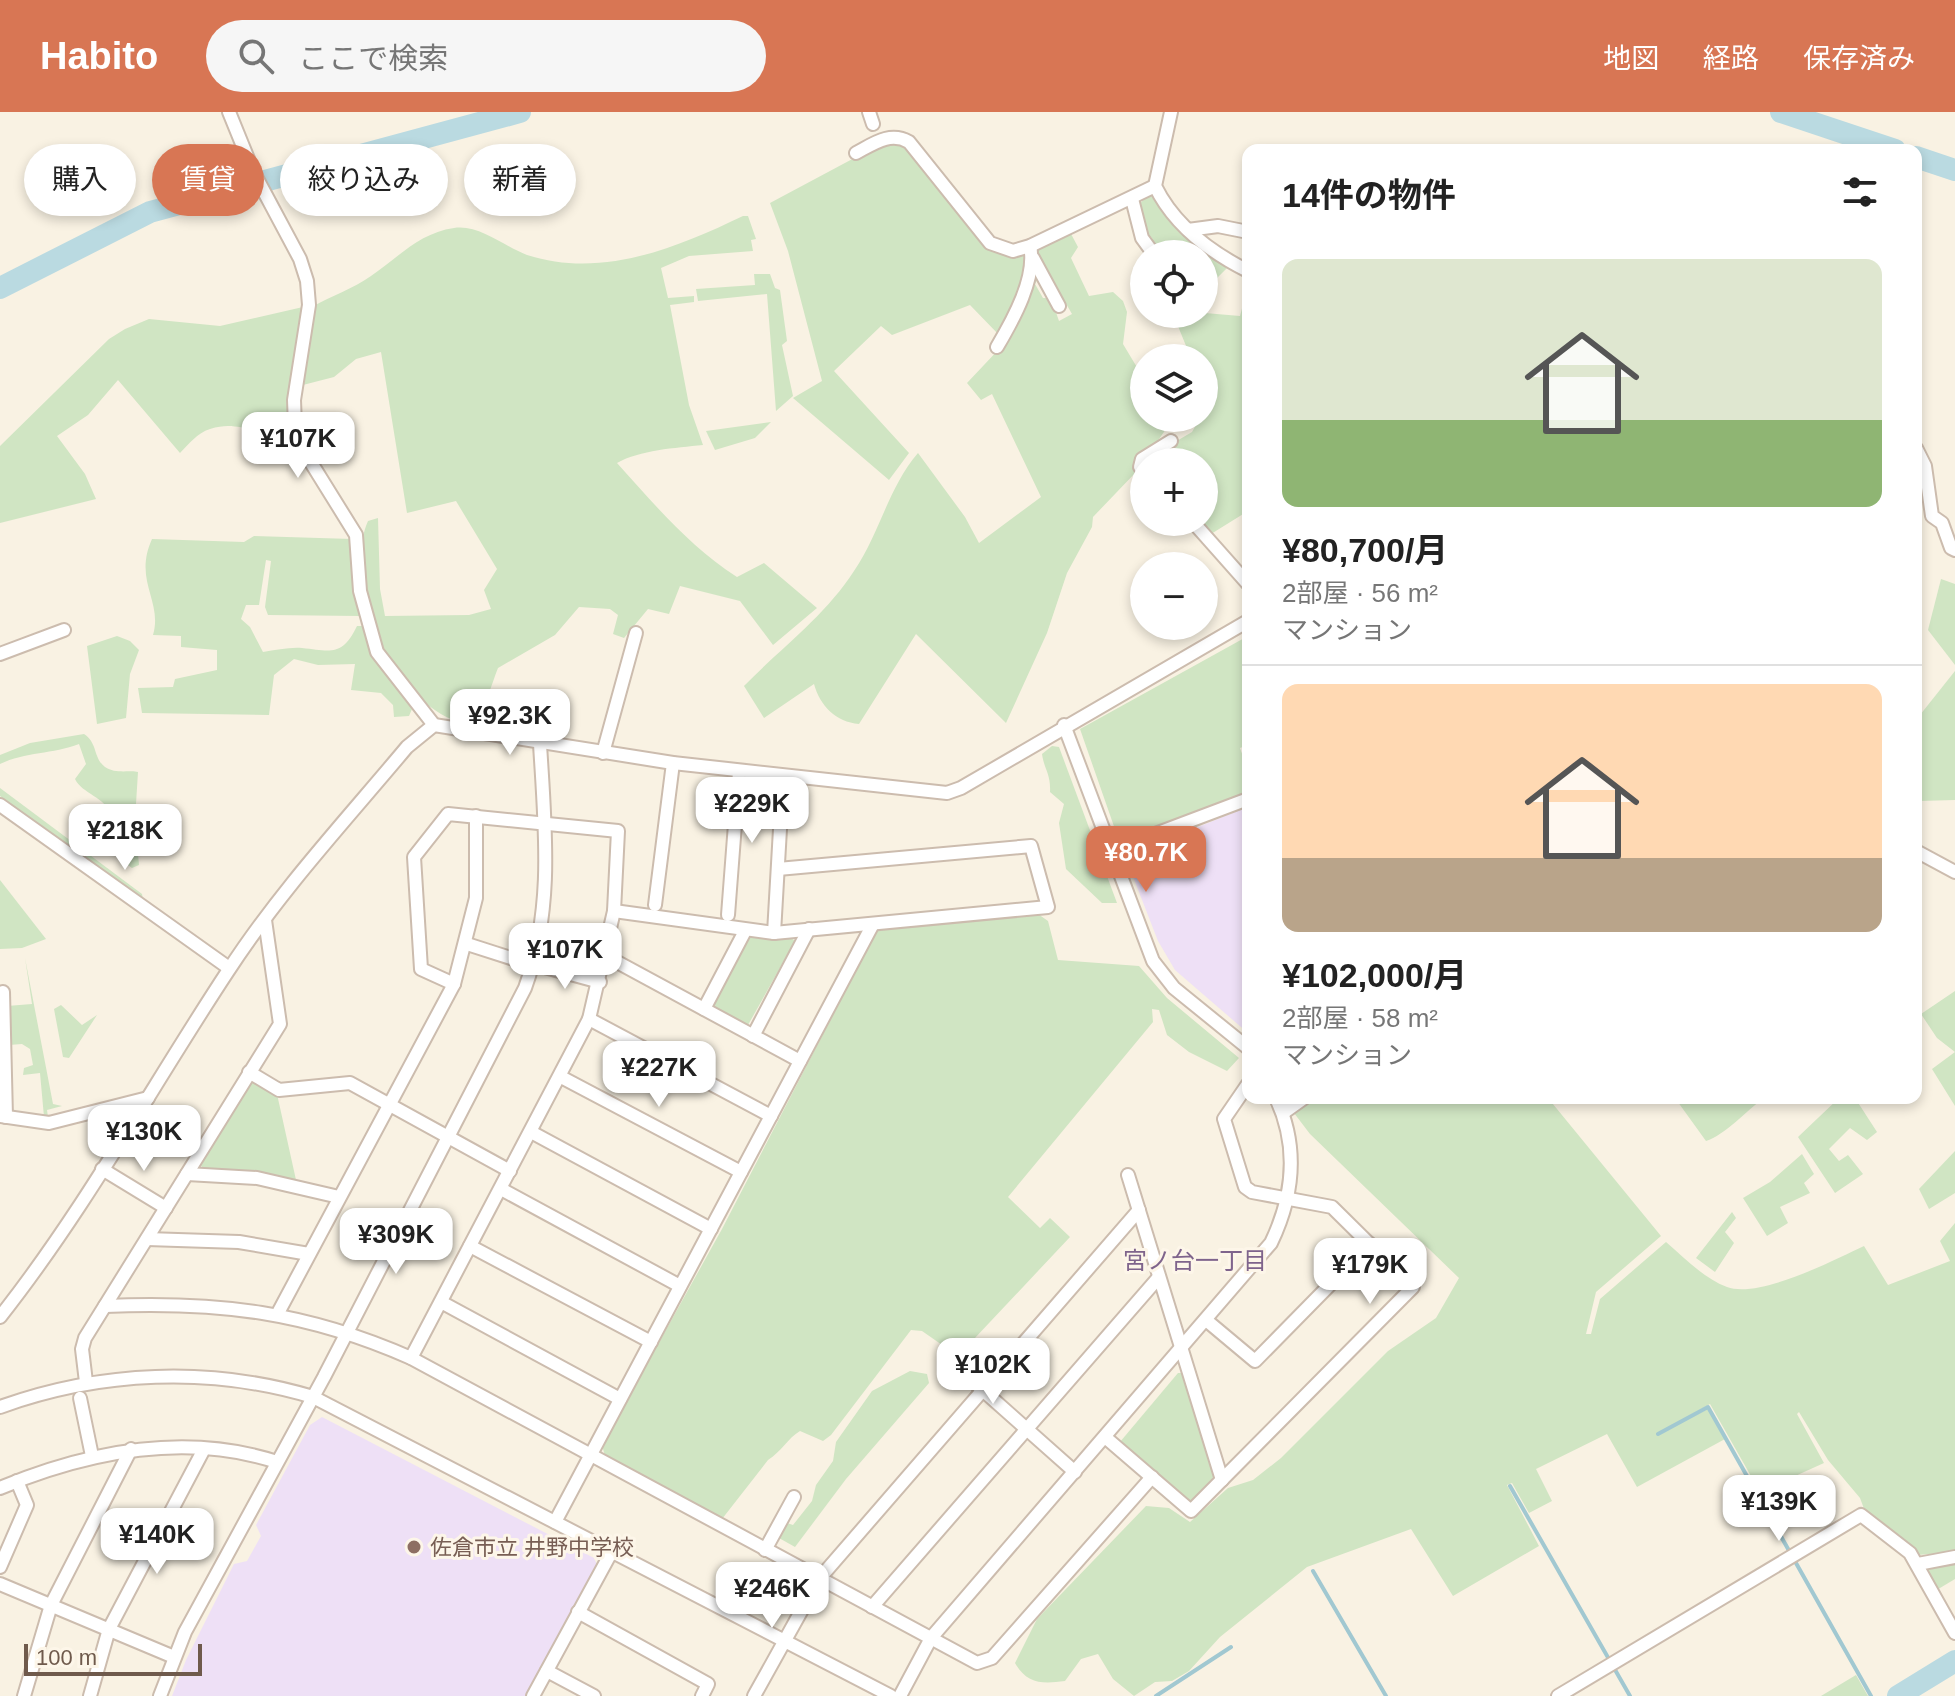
<!DOCTYPE html>
<html lang="ja">
<meta charset="utf-8">
<style>
body{margin:0;font-family:Arial,"Noto Sans JP",sans-serif;background:#f6f6f6;color:#222;height:100vh;display:flex;flex-direction:column;font-size:30px;white-space:nowrap}
*{box-sizing:border-box;margin:0}
p{font-size:26px;color:#767676}
.icon{flex:none;width:44px;height:44px;fill:none;stroke:currentColor;stroke-width:2;stroke-linecap:round;stroke-linejoin:round}
.map{position:relative;flex:1;overflow:hidden}
.details{position:absolute;left:1242px;top:32px;width:680px;height:960px;display:flex;flex-direction:column;background:#fff;border-radius:16px;box-shadow:0 4px 12px #0003}
.details>*{flex:none}
.banner{position:absolute;left:24px;top:32px;width:760px;height:72px;display:flex;gap:16px}
.tools{position:absolute;left:1130px;top:128px;display:grid;gap:16px}
.tools a{display:grid;place-items:center;width:88px;height:88px;border-radius:50%;background:#fff;box-shadow:0 4px 12px #0003;font-size:40px}
.scale{position:absolute;left:24px;bottom:20px;width:178px;box-sizing:border-box;padding-left:8px;border:4px solid #6f5a4c;border-top:0;font-size:22px;line-height:28px;white-space:nowrap;color:#6f5a4c;-webkit-text-stroke:6px #fdf6e9;paint-order:stroke}
.price{position:absolute;translate:-50% -68px;padding:0 18px;border-radius:16px;background:#fff;color:#222;font-size:26px;line-height:52px;filter:drop-shadow(0 2px 4px #0008)}
.price::after{content:'';position:absolute;left:50%;top:48px;width:24px;height:18px;margin-left:-12px;background:inherit;clip-path:polygon(0 0,100% 0,50% 100%)}
.price.selected{background:#d87654;color:#fff}
ul{padding:0;list-style:none}
li{display:grid;align-content:center;gap:16px;height:424px;padding:0 40px}
li+li{border-top:2px solid #e0e0e0}
li span{display:grid;place-items:center;height:248px;border-radius:16px;color:#555}
li>.icon{margin-inline-start:auto}
span .icon{width:144px;height:144px;fill:#fffc;stroke-width:1}
li b{font-size:34px}
h2{display:flex;justify-content:space-between;align-items:center;height:96px;padding:0 40px;font-size:34px}
.pill{padding:0 28px;border-radius:36px;background:#fff;box-shadow:0 4px 12px #0003;font-size:28px;line-height:72px}
.pill.selected{background:#d87654;color:#fff}
header{display:flex;align-items:center;gap:48px;box-sizing:border-box;height:112px;padding:0 40px;background:#d87654;color:#fff}
header strong{font-size:38px}
nav{display:flex;gap:44px;margin-inline-start:auto;font-size:28px}
.search{width:560px;height:72px;background:#f6f6f6;display:flex;align-items:center;gap:20px;box-sizing:border-box;padding:0 28px;border-radius:44px;color:#767676;font-size:30px}
.map>svg:first-child{display:block}
</style>
<header>
<strong>Habito</strong>
<div class="search"><svg class="icon" aria-label="search" viewBox="0 0 24 24"><circle cx="10" cy="10" r="6"/><path d="M15 15l6 6"/></svg>ここで検索</div>
<nav><a>地図</a><a>経路</a><a>保存済み</a></nav>
</header>
<div class="map">
<svg width="1955" height="1584" viewBox="0 0 1955 1584">
<rect width="100%" height="100%" fill="#f9f2e3"/>
<!-- education -->
<g fill="#eee0f6">
<polygon points="1248,695 1248,921 1175,858 1158,829 1125,744"/>
<polygon points="322,1305 594,1446 597,1453 526,1584 172,1584 186,1548 234,1452 247,1449 261,1424 256,1413 310,1313"/>
</g>
<!-- green -->
<g fill="#d0e5c3">
<polygon points="888,28 901,28 1010,143 1028,144 1011,207 1000,224 970,193 892,223 881,214 834,259 909,341 889,368 793,286 822,269 788,139 770,91"/>
<polygon points="1149,83 1157,87 1197,136 1227,156 1217,166 1204,167 1204,142 1157,142 1152,126 1144,121 1138,93"/>
<path d="M743,104H748L756,127L751,128L753,139L689,144L661,156L668,186L694,184V190L670,193L689,293L703,333C675,336 640,338 617,351C655,393 689,434 737,465L764,451L817,496L773,533L740,489L680,474L669,502L648,497L624,526L613,522L618,503L610,497L579,495L555,523L498,556C490,576 486,598 468,612C397,601 340,472 368,409L378,406L380,477L385,504L469,503L491,497L484,478L497,457L456,389L407,401L381,240L356,247L334,265L299,274L312,195C331,184 353,177 371,164C399,145 419,121 454,116C479,112 505,135 527,143C602,167 676,136 743,104Z"/>
<path d="M1070,120L1078,135L1071,146L1089,184L1113,180L1123,189L1127,200L1123,232L1144,267V306H1165L1168,314L1138,358L1093,405L1092,415L1067,461L1047,521L1006,611L916,522L859,612C836,610 820,594 814,572L764,606L744,574C781,536 825,504 854,459C880,421 888,376 918,341L965,405L979,431L1041,385L992,282L981,288L967,271L1000,236L1031,164L1039,165L1035,172L1043,186H1051L1059,209L1072,202L1035,138Z"/>
<polygon points="754,162 770,162 775,176 780,178 787,229 782,233 793,284 776,299 767,182 698,189 696,177 755,173"/>
<polygon points="1248,174 1248,399 1211,422 1199,410 1204,410 1204,350 1143,349 1192,320 1200,306 1204,306 1204,246 1191,246 1173,202 1181,206 1205,201 1240,204"/>
<path d="M303,195L289,301C249,331 244,306 210,317C197,321 189,332 180,341L118,268L88,303L57,324L85,362L96,387L0,411V334L109,227L125,217L149,207L220,214Z"/>
<polygon points="771,310 755,326 715,338 706,319"/>
<path d="M254,424L352,427L360,504L268,503L265,495L271,449L266,448L259,493H246L241,507L250,515L263,540C276,538 290,535 302,536C331,539 342,545 357,514H362L373,545L412,597L409,604L394,605L393,593L381,581L351,578L355,552L318,553L294,547L274,563L269,603L142,601L138,576L173,575L175,567L217,558V538L181,535V524L153,523C163,489 133,469 152,427L244,430Z"/>
<polygon points="1941,467 1955,472 1955,553 1928,518"/>
<polygon points="117,524 130,529 139,538 130,562 126,606 97,612 87,534"/>
<polygon points="1248,524 1248,633 1240,636 1248,659 1248,683 1125,728 1117,723 1080,617"/>
<polygon points="1955,559 1955,688 1919,689 1916,608"/>
<path d="M84,622C98,631 93,646 105,655C115,662 127,658 138,660L135,708L139,753L132,756L113,742C110,729 114,714 111,703C106,685 82,682 75,667L86,652L79,632C53,642 25,640 0,652V643L30,631Z"/>
<path d="M1052,634L1059,635L1117,791H1102L1066,757L1059,711L1064,692L1050,680C1051,662 1044,657 1042,642Z"/>
<polygon points="0,676 142,782 143,788 0,684"/>
<polygon points="0,768 46,827 22,836 0,837"/>
<path d="M1038,802L1048,809L1058,848L1139,854L1167,886L1239,946L1227,959L1189,940L1167,923L1159,898L1152,897L1153,910L1008,1085L1040,1116L1050,1106L1070,1125L958,1244L922,1219L911,1218L831,1323L823,1329L800,1319C788,1326 781,1340 768,1348L722,1407L605,1344L602,1333L722,1117L877,818Z"/>
<polygon points="750,826 791,826 795,829 748,913 714,897 712,890"/>
<polygon points="25,846 53,992 62,994 47,998 48,1005 44,1005 40,961 23,963 24,956 33,953 30,937 22,932 9,933 7,894 32,892"/>
<polygon points="1955,879 1955,994 1932,957 1955,940 1937,926 1921,902"/>
<polygon points="61,893 82,913 97,903 69,946 63,945 54,897"/>
<polygon points="256,970 277,982 296,1068 257,1060 203,1058 200,1051 249,972"/>
<path d="M1310,986H1548L1661,1124L1596,1180L1586,1222H1591L1600,1187L1666,1130C1685,1146 1703,1166 1727,1175C1759,1187 1834,1148 1864,1134L1888,1173L1950,1149L1940,1129L1955,1111V1440L1917,1443L1866,1402L1860,1386L1828,1348L1799,1300L1797,1302L1824,1351L1760,1380L1710,1292L1657,1322L1708,1297L1725,1327L1637,1375L1607,1322L1536,1357L1552,1389L1529,1401L1512,1371L1507,1373L1539,1434L1453,1484L1411,1417L1307,1455L1220,1525L1189,1559L1172,1569L1155,1570L1134,1584L1113,1567L1098,1542L1081,1547L1065,1569C1042,1572 1027,1572 1015,1551L1037,1507L1146,1394L1169,1396L1190,1410L1228,1376L1253,1368L1281,1346L1388,1239L1436,1206L1459,1166L1310,1022L1294,1001Z"/>
<path d="M1675,986H1764C1746,999 1725,1023 1706,1029Z"/>
<polygon points="1839,986 1855,986 1877,1020 1867,1028 1850,1016 1829,1037 1839,1049 1848,1043 1863,1062 1835,1081 1798,1025"/>
<polygon points="1955,1039 1955,1081 1929,1097 1919,1077"/>
<polygon points="1802,1042 1814,1062 1804,1071 1810,1081 1780,1095 1788,1111 1767,1124 1743,1086 1770,1070"/>
<polygon points="1732,1100 1736,1106 1725,1120 1734,1131 1715,1160 1696,1146"/>
<polygon points="910,1259 927,1262 929,1271 846,1367 795,1435 779,1426 787,1411 793,1413 812,1389 816,1373 833,1349 836,1330 872,1279"/>
<polygon points="1178,1261 1183,1261 1214,1361 1212,1369 1194,1389 1186,1388 1120,1330"/>
<polygon points="1955,1450 1955,1467 1935,1479 1927,1460 1932,1455"/>
<polygon points="1856,1563 1868,1584 1821,1584"/>
</g>
<g fill="none" stroke-linecap="round" stroke-linejoin="round">
<!-- stream -->
<g stroke="#a1c8d1" stroke-width="4">
<polyline points="1658,1322 1708,1295 1871,1584"/>
<polyline points="1510,1374 1630,1584"/>
<polyline points="1313,1459 1386,1584"/>
<polyline points="1156,1584 1231,1535"/>
</g>
<!-- river -->
<g stroke="#badae1" stroke-width="22">
<polyline points="1781,0 1895,38"/>
<polyline points="1916,45 1955,58"/>
<polyline points="0,176 150,100 520,0"/>
<polyline points="1898,1584 1955,1549"/>
</g>
<!-- minor casing -->
<g stroke="#ccbcae" stroke-width="16">
<g id="minor">
<polyline points="229,0 253,59 300,147 307,169 309,193 294,288 295,314 302,336 356,423 360,479 377,540 434,613"/>
<polyline points="869,0 873,12"/>
<path d="M1171,0L1155,74C1174,113 1210,140 1248,159"/>
<path d="M856,41C873,32 890,19 909,30L990,131L1013,139L1030,134L1155,74"/>
<polyline points="1132,87 1142,126 1153,141"/>
<polyline points="1188,118 1218,114 1248,120"/>
<polyline points="1033,146 1059,194"/>
<path d="M997,235C1013,208 1037,165 1030,134"/>
<polyline points="1916,336 1925,354 1932,404 1942,411 1951,436 1955,438"/>
<polyline points="1144,360 1140,355 1142,347 1171,329"/>
<polyline points="1193,410 1248,472"/>
<polyline points="0,542 64,518"/>
<polyline points="1064,613 1153,849 1174,876 1248,936"/>
<polyline points="603,641 636,521"/>
<polyline points="0,693 229,856"/>
<polyline points="1110,739 1248,687"/>
<polyline points="1916,739 1955,760"/>
<polyline points="655,793 673,651"/>
<polyline points="614,799 774,821 1048,795 1031,734 778,757"/>
<polyline points="728,803 739,660"/>
<polyline points="774,821 783,665"/>
<polyline points="467,832 523,850"/>
<polyline points="606,844 800,949"/>
<polyline points="541,854 600,870"/>
<polyline points="3,880 6,1005"/>
<polyline points="704,897 745,819"/>
<polyline points="589,907 771,1004"/>
<polyline points="753,924 809,817"/>
<polyline points="249,960 279,978 350,971 510,1059"/>
<polyline points="561,965 741,1060"/>
<polyline points="1283,1001 1304,986"/>
<polyline points="0,1004 49,1011 148,986"/>
<polyline points="531,1020 711,1117"/>
<polyline points="102,1057 166,1096"/>
<polyline points="187,1062 257,1066 339,1085"/>
<polyline points="1128,1063 1222,1368"/>
<polyline points="501,1077 680,1174"/>
<polyline points="147,1127 239,1130 309,1142"/>
<polyline points="470,1134 651,1230"/>
<polyline points="441,1190 620,1287"/>
<path d="M105,1194C218,1189 307,1200 411,1246L977,1551L992,1546L1152,1365"/>
<polyline points="278,1201 454,872 476,786 476,704"/>
<path d="M0,1205C86,1096 152,974 228,859C280,779 346,708 407,635L434,613L673,651L947,681L961,676L1248,509"/>
<polyline points="1206,1208 1255,1249 1370,1132"/>
<polyline points="411,1246 589,907 614,799 618,719 448,702 414,745 421,857 454,872"/>
<polyline points="968,1265 1075,1360"/>
<polyline points="86,1270 82,1237 85,1226 280,912 265,808"/>
<polyline points="80,1286 92,1344"/>
<path d="M0,1295C100,1259 210,1254 313,1285L891,1584"/>
<polyline points="1105,1325 1191,1399 1413,1175 1332,1095 1252,1080 1245,1075 1224,1007 1248,972"/>
<path d="M0,1376C87,1340 185,1320 277,1350"/>
<polyline points="555,1410 873,812"/>
<polyline points="765,1438 794,1385"/>
<polyline points="1918,1452 1955,1445"/>
<polyline points="0,1455 27,1393 17,1369"/>
<polyline points="0,1472 174,1545"/>
<polyline points="872,1495 1159,1165"/>
<polyline points="578,1500 708,1572 702,1584"/>
<polyline points="547,1559 594,1584"/>
<polyline points="24,1584 51,1493 131,1337"/>
<polyline points="90,1584 109,1517 204,1337"/>
<path d="M160,1584L185,1520L324,1265L525,876C554,796 545,716 540,632"/>
<polyline points="533,1584 612,1439"/>
<polyline points="754,1584 819,1467 1139,1098"/>
<path d="M900,1584L931,1526L1271,1131C1294,1083 1299,1035 1276,986"/>
<polyline points="1558,1584 1861,1403 1910,1441 1955,1521"/>
</g>
</g>
<!-- minor -->
<use href="#minor" stroke="#fff" stroke-width="12"/>
</g>
<!-- markers -->
<circle fill="#8d6e63" stroke="#fdf6e9" stroke-width="3" cx="414" cy="1435" r="8"/>
<g text-anchor="middle" stroke-width="6" stroke-linejoin="round" paint-order="stroke">
<!-- education labels -->
<g font-size="22" fill="#785e54" stroke="#fdf6e9" text-anchor="start">
<text x="430" y="1443">佐倉市立 井野中学校</text>
</g>
<!-- neighbourhood labels -->
<g font-size="24" fill="#7f648c" stroke="#fdf6e9">
<text x="1195" y="1157">宮ノ台一丁目</text>
</g>
</g>
</svg>
<div class="tools">
<a><svg class="icon" aria-label="locate" viewBox="0 0 24 24"><circle cx="12" cy="12" r="6"/><path d="M12 2v4M12 18v4M2 12h4M18 12h4"/></svg></a>
<a><svg class="icon" aria-label="layers" viewBox="0 0 24 24"><path d="M12 4l9 5-9 5-9-5zM3 14l9 5 9-5"/></svg></a>
<a>+</a>
<a>−</a>
</div>
<div class="scale">100 m</div>
<b class="price" style="left:298px;top:368px">¥107K</b>
<b class="price" style="left:510px;top:645px">¥92.3K</b>
<b class="price" style="left:752px;top:733px">¥229K</b>
<b class="price" style="left:125px;top:760px">¥218K</b>
<b class="price selected" style="left:1146px;top:782px">¥80.7K</b>
<b class="price" style="left:565px;top:879px">¥107K</b>
<b class="price" style="left:659px;top:997px">¥227K</b>
<b class="price" style="left:144px;top:1061px">¥130K</b>
<b class="price" style="left:396px;top:1164px">¥309K</b>
<b class="price" style="left:1370px;top:1194px">¥179K</b>
<b class="price" style="left:993px;top:1294px">¥102K</b>
<b class="price" style="left:1779px;top:1431px">¥139K</b>
<b class="price" style="left:157px;top:1464px">¥140K</b>
<b class="price" style="left:772px;top:1518px">¥246K</b>
<div class="banner">
<a class="pill">購入</a>
<a class="pill selected">賃貸</a>
<a class="pill">絞り込み</a>
<a class="pill">新着</a>
</div>
<section class="details">
<h2>14件の物件<svg class="icon" aria-label="filters" viewBox="0 0 24 24"><path d="M4 7h16M4 17h16"/><circle cx="9" cy="7" r="2"/><circle cx="15" cy="17" r="2"/></svg></h2>
<ul>
<li><span style="background:linear-gradient(#dfe7d0 65%,#8fb573 0)"><svg class="icon" aria-label="home" viewBox="0 0 24 24"><path d="M3 11l9-7 9 7M6 9v11h12V9"/></svg></span><div><b>¥80,700/月</b><p>2部屋 · 56 m²</p><p>マンション</p></div></li>
<li><span style="background:linear-gradient(#ffd9b3 70%,#b9a48a 0)"><svg class="icon" aria-label="home" viewBox="0 0 24 24"><path d="M3 11l9-7 9 7M6 9v11h12V9"/></svg></span><div><b>¥102,000/月</b><p>2部屋 · 58 m²</p><p>マンション</p></div></li>
</ul>
</section>
</div>
